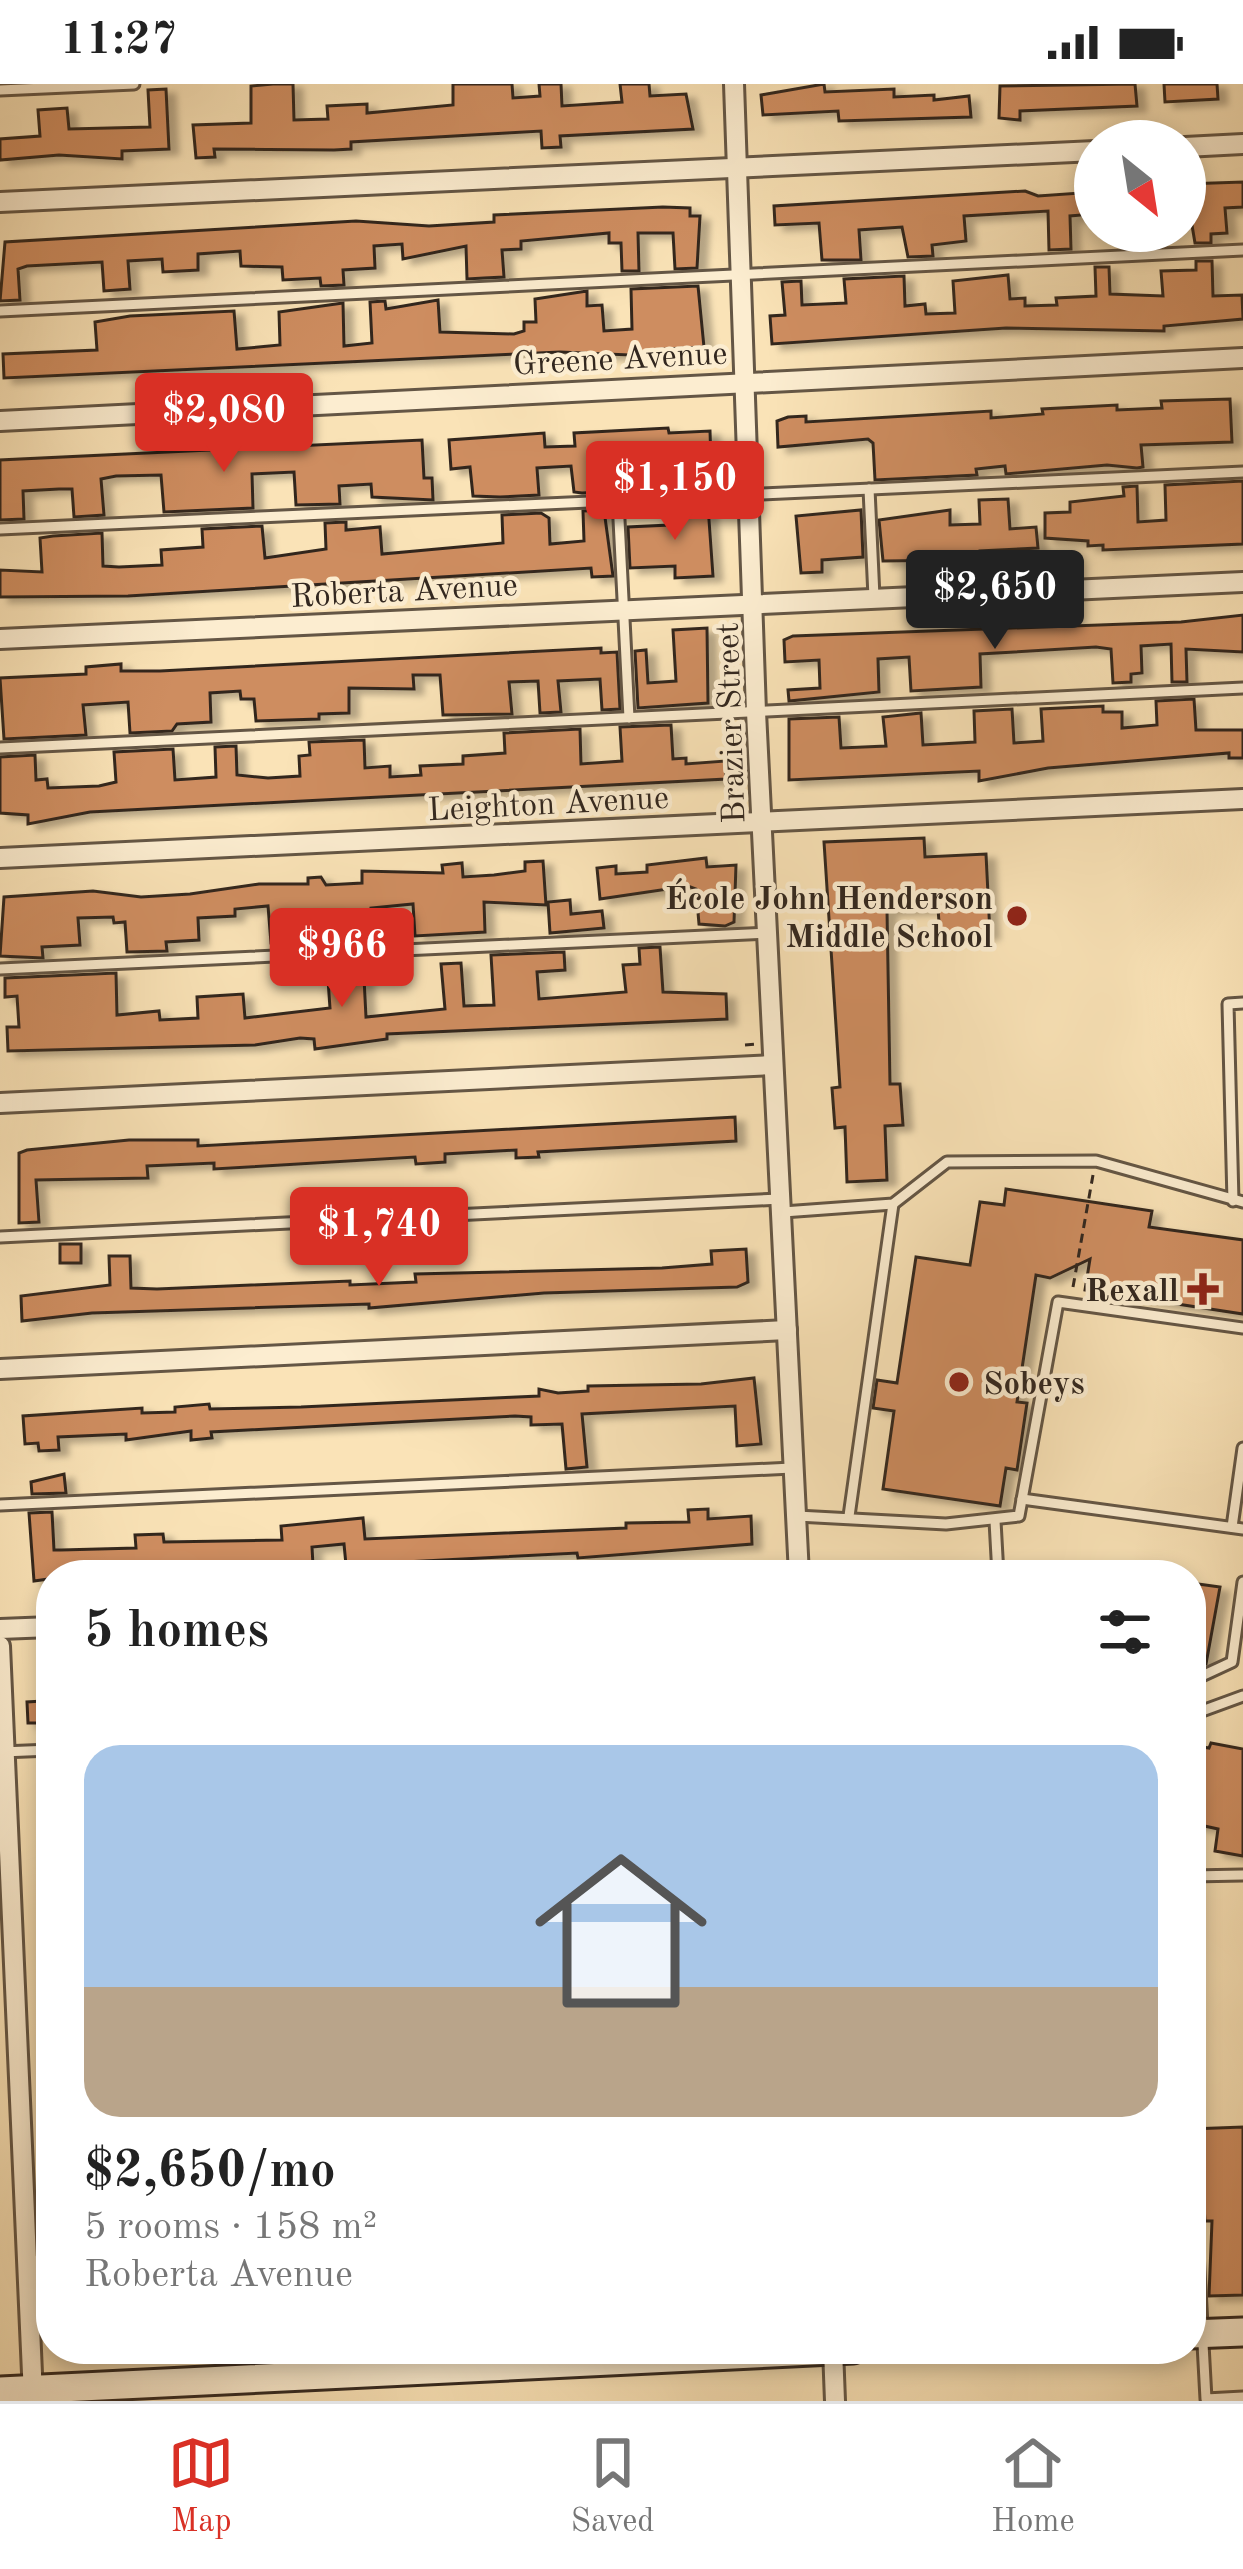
<!DOCTYPE html>
<meta charset="utf-8">
<style>
body{margin:0;font-family:"Old Standard TT",serif;background:#f6f6f6;color:#222;height:100vh;display:flex;flex-direction:column;font-size:45px;white-space:nowrap}
*{box-sizing:border-box;margin:0}
p{font-size:39px;color:#767676}
.icon{flex:none;width:66px;height:66px;fill:none;stroke:currentColor;stroke-width:2;stroke-linecap:round;stroke-linejoin:round}
.map{position:relative;flex:1;overflow:hidden}
.drawer{position:absolute;left:36px;top:1476px;width:1170px;height:804px;display:flex;flex-direction:column;background:#fff;border-radius:48px;box-shadow:0 6px 18px #0003}
.drawer>*{flex:none}
.needle{width:78px;rotate:150deg}
.controls{position:absolute;left:1074px;top:36px;display:grid;gap:24px}
.controls a{display:grid;place-items:center;width:132px;height:132px;border-radius:50%;background:#fff;box-shadow:0 6px 18px #0003;font-size:60px}
.price{position:absolute;translate:-50% -102px;padding:0 27px;border-radius:12px;background:#d93025;color:#fff;font-size:39px;line-height:78px;filter:drop-shadow(0 3px 6px #0008)}
.price::after{content:'';position:absolute;left:50%;top:72px;width:36px;height:27px;margin-left:-18px;background:inherit;clip-path:polygon(0 0,100% 0,50% 100%)}
.price.on{background:#222;color:#fff}
ul{padding:0;list-style:none}
li{display:grid;align-content:center;gap:24px;height:636px;padding:0 48px}
li+li{border-top:3px solid #e0e0e0}
li span{display:grid;place-items:center;height:372px;border-radius:36px;color:#555}
li>.icon{margin-inline-start:auto}
span .icon{width:216px;height:216px;fill:#fffc;stroke-width:1}
li b{font-size:51px}
h2{display:flex;justify-content:space-between;align-items:center;height:144px;padding:0 48px;font-size:51px}
.status{display:flex;justify-content:space-between;align-items:center;height:84px;padding:0 60px;background:#fff;direction:ltr}
.status svg{height:33px;fill:currentColor}
.dock{display:flex;justify-content:space-around;align-items:center;height:168px;border-top:3px solid #e0e0e0;background:#fff;font-size:33px;color:#767676}
.dock a{display:grid;justify-items:center;gap:6px}
.dock .on{color:#d93025}
.map>svg:first-child{display:block}
</style>
<div class="status"><b>11:27</b><svg viewBox="0 0 49 12"><path d="M0 12V9h3v3zM5 12V6h3v6zM10 12V3h3v9zM15 12V0h3v12zM26 1h20v11H26zM47 4h2v5h-2z"/></svg></div>
<div class="map">
<svg width="1243" height="2317" viewBox="0 0 1243 2317">
<defs>
<filter id="shadow"><feDropShadow dx="9" dy="5" stdDeviation="3" flood-color="#0004"/></filter>
</defs>
<rect width="100%" height="100%" fill="#fae3b7"/>
<filter id="stains"><feTurbulence type="fractalNoise" baseFrequency=".00167" numOctaves="4"/><feColorMatrix values="0 0 0 0 .2 0 0 0 0 .09 0 0 0 0 .02 0 0 0 .5 -.17"/></filter>
<radialGradient id="worn" r=".72"><stop offset=".6" stop-color="#630" stop-opacity="0"/><stop offset="1" stop-color="#630" stop-opacity=".3"/></radialGradient>
<!-- building -->
<g fill="#ce8d60" stroke="#32271f" stroke-width="3" filter="url(#shadow)">
<polygon points="273,0 293,0 294,36 328,35 327,22 367,20 367,29 453,21 453,0 512,0 513,14 540,12 539,0 561,0 562,22 622,18 620,0 649,0 650,12 686,10 693,45 560,52 561,63 542,64 541,47 351,58 351,65 334,66 214,65 215,73 196,74 193,41 251,39 251,2"/>
<polygon points="824,0 825,8 894,5 894,13 934,11 934,16 969,12 971,33 839,37 838,27 763,31 761,11"/>
<polygon points="1135,0 1137,22 1020,27 1020,36 999,34 1000,2"/>
<polygon points="1164,0 1217,0 1218,15 1165,18"/>
<polygon points="166,5 169,65 122,67 122,75 59,71 0,76 0,55 40,52 38,26 67,24 69,45 150,43 148,6"/>
<polygon points="1243,98 1243,123 1225,124 1227,149 1211,150 1211,159 1195,159 1185,100"/>
<polygon points="1025,107 1038,112 1080,109 1082,131 1070,132 1071,165 1049,166 1048,127 964,132 966,157 932,161 933,172 908,173 902,143 859,146 861,176 822,176 819,139 775,141 774,122"/>
<polygon points="663,123 690,124 690,132 700,132 697,184 675,185 673,149 638,149 639,187 622,187 621,159 609,159 609,149 521,157 521,165 502,166 504,193 484,194 467,195 466,162 403,175 402,160 374,162 375,184 343,186 344,201 321,202 320,194 283,196 282,183 241,182 240,167 198,170 198,186 163,188 162,175 128,177 130,205 104,207 102,178 27,182 18,185 20,216 0,217 5,158 356,137 429,142 494,138 494,131"/>
<polygon points="1196,177 1212,177 1213,212 1242,211 1243,235 1164,242 1164,247 1006,244 772,260 770,232 785,231 782,198 801,197 802,221 846,219 844,195 904,192 905,222 925,220 926,230 955,229 953,197 1008,191 1010,215 1025,214 1025,222 1057,221 1056,214 1096,212 1095,183 1109,183 1110,210 1163,212 1161,187 1196,186"/>
<polygon points="698,202 704,263 652,266 653,272 560,268 4,294 3,270 97,266 95,238 130,232 234,227 237,265 280,261 279,228 343,219 344,262 372,259 370,218 385,217 386,225 438,216 440,248 514,250 524,247 524,238 536,238 535,215 587,207 587,222 602,221 604,247 632,245 631,205"/>
<polygon points="1230,315 1232,358 1141,361 1143,383 1137,384 1107,381 1006,390 1005,382 976,385 977,391 875,396 873,359 868,355 778,363 777,337 788,333 806,332 806,338 991,327 991,334 1043,330 1042,325 1117,321 1117,326 1162,324 1161,317"/>
<polygon points="668,344 669,349 710,347 711,378 618,376 619,407 582,409 574,408 571,382 537,384 539,411 500,413 473,412 470,383 451,385 449,356 544,349 545,363 575,362 574,349"/>
<polygon points="422,356 424,394 432,394 433,416 372,413 371,400 339,402 340,420 296,421 294,388 252,390 253,424 164,428 161,391 116,392 101,395 104,431 74,433 72,405 59,405 23,407 24,435 0,436 0,376"/>
<polygon points="1243,397 1243,460 1103,466 1103,461 1088,462 1088,457 1045,454 1045,429 1070,428 1070,418 1124,412 1123,403 1137,402 1138,438 1166,436 1165,401"/>
<polygon points="1008,415 1010,445 1036,443 1038,464 980,467 980,473 961,476 883,477 879,436 950,426 950,441 980,440 979,416"/>
<polygon points="708,422 713,492 675,494 675,482 630,484 628,443 669,441 668,423"/>
<polygon points="604,426 613,492 592,493 591,484 128,512 0,513 0,486 42,488 40,454 53,452 102,449 103,482 119,483 162,481 161,466 203,463 202,445 262,442 265,474 326,465 325,439 346,438 346,446 380,443 382,470 503,459 502,431 541,429 549,434 550,460 584,457 583,427"/>
<polygon points="861,426 863,473 822,476 822,488 801,489 796,432"/>
<polygon points="1243,531 1243,568 1186,565 1187,598 1172,598 1171,560 1141,562 1142,589 1131,590 1131,598 1113,599 1111,565 1096,563 980,570 981,603 911,607 909,573 878,575 879,608 789,617 788,606 820,604 819,576 785,578 784,556 793,552 1181,538"/>
<polygon points="707,544 708,619 638,624 635,567 646,566 648,599 676,597 673,546"/>
<polygon points="601,564 601,569 617,568 620,625 602,626 600,595 558,597 561,628 540,629 538,597 509,598 512,630 443,631 440,591 413,591 414,605 349,604 349,629 319,630 319,635 256,637 254,615 241,615 240,607 210,609 211,638 177,640 172,647 130,649 128,618 83,621 86,651 4,655 0,594 86,590 86,583 121,580 121,587 160,587"/>
<polygon points="1194,615 1196,646 1243,646 1243,674 1229,674 1229,669 1048,684 979,697 979,687 789,696 789,635 839,633 841,664 886,662 883,633 921,629 923,661 975,658 974,627 1012,625 1014,659 1043,657 1041,625 1103,622 1103,628 1122,628 1122,644 1157,641 1156,617"/>
<polygon points="671,641 673,675 686,674 686,680 725,677 726,695 90,728 28,740 28,731 0,729 0,673 35,671 36,696 47,695 48,704 99,702 116,698 114,668 173,665 175,696 216,693 215,663 236,662 237,691 268,694 300,692 299,672 310,671 309,658 364,656 365,684 390,682 390,693 421,691 420,682 463,680 463,672 505,669 504,649 580,645 581,680 622,677 620,643"/>
<polygon points="924,754 925,773 986,770 990,850 940,853 938,824 887,826 890,1000 900,1000 903,1041 885,1042 887,1096 847,1098 845,1043 835,1044 832,1004 840,1003 824,758"/>
<polygon points="706,774 707,783 736,781 734,838 725,842 699,840 696,805 688,802 600,815 597,784 616,782 616,790 647,788 647,781"/>
<polygon points="543,777 546,821 484,818 485,848 415,852 413,820 371,824 372,854 271,859 268,822 235,825 235,832 198,834 199,856 166,858 167,867 127,868 125,838 114,839 113,833 78,834 80,861 42,863 43,874 0,872 4,813 93,807 141,813 190,810 259,800 308,800 308,794 321,793 326,801 362,799 362,787 443,789 442,781 462,779 463,793 494,791 525,787 525,778"/>
<polygon points="570,816 571,830 602,827 604,844 550,849 548,818"/>
<polygon points="660,863 663,908 726,910 727,935 387,950 387,955 315,965 314,955 300,954 255,961 8,967 7,943 19,943 17,912 5,913 5,894 116,889 117,931 159,927 160,936 198,934 197,913 243,910 245,934 330,924 328,896 364,894 366,933 445,925 441,880 461,879 464,922 494,921 491,871 564,868 565,886 537,888 539,915 626,908 623,881 640,880 639,864"/>
<polygon points="735,1033 736,1057 538,1068 539,1073 516,1074 516,1066 445,1070 445,1078 416,1080 415,1073 214,1085 214,1079 147,1082 148,1094 36,1096 39,1138 19,1139 19,1069 27,1066 129,1056 198,1056 198,1062"/>
<polygon points="1006,1105 1152,1127 1149,1143 1243,1156 1243,1230 1085,1206 1090,1175 1050,1194 1036,1191 1017,1318 1027,1319 1017,1386 1006,1384 1000,1422 883,1405 894,1327 873,1324 877,1296 897,1299 916,1173 970,1181 980,1118 1004,1121"/>
<rect x="60" y="1160" width="21" height="19"/>
<polygon points="746,1165 748,1198 737,1203 544,1209 369,1224 369,1220 92,1229 22,1237 21,1212 110,1201 109,1172 130,1172 131,1204 157,1205 350,1197 350,1201 416,1198 415,1190 662,1184 712,1180 711,1167"/>
<polygon points="754,1294 761,1360 737,1362 735,1322 582,1330 587,1383 566,1385 562,1340 531,1341 531,1333 515,1332 211,1348 212,1354 191,1356 191,1347 126,1356 126,1350 58,1353 59,1366 39,1367 38,1359 25,1360 23,1332 142,1324 142,1329 175,1328 175,1323 209,1320 210,1325 301,1323 539,1312 539,1305 558,1309 588,1307 588,1302 701,1300"/>
<polygon points="64,1390 66,1409 32,1410 31,1398"/>
<polygon points="708,1425 708,1435 751,1432 752,1460 578,1474 577,1469 346,1481 344,1460 312,1463 313,1481 206,1484 207,1491 99,1488 34,1497 29,1429 52,1428 54,1466 61,1466 136,1464 135,1451 163,1450 164,1458 282,1456 281,1442 363,1434 365,1455 626,1444 626,1439 689,1438 688,1426"/>
<polygon points="1191,1499 1220,1503 1206,1580 1192,1587"/>
<polygon points="42,1617 43,1639 28,1639 27,1618"/>
<polygon points="1211,1659 1243,1665 1243,1772 1215,1767 1218,1745 1191,1739 1191,1661 1209,1664"/>
<polygon points="1243,2043 1243,2211 1209,2212 1212,2137 1205,2137 1202,2092 1191,2093 1191,2045"/>
</g>
<g fill="none" stroke-linecap="round" stroke-linejoin="round">
<!-- lane casing -->
<g stroke="#645645" stroke-width="15">
<g id="lane">
<polyline points="0,6 134,0"/>
<polyline points="0,227 1243,166"/>
<polyline points="869,405 874,513"/>
<polyline points="618,416 629,634"/>
<polyline points="0,445 1243,388"/>
<polyline points="0,664 1243,604"/>
<polyline points="0,885 768,849"/>
<polyline points="1233,1117 1228,920 1243,919"/>
<polyline points="783,1128 893,1120 947,1078 1096,1077 1243,1118"/>
<polyline points="0,1153 780,1115"/>
<polyline points="1022,1415 1243,1445"/>
<polyline points="0,1421 792,1384"/>
<polyline points="797,1432 946,1440 1019,1432 1058,1218 1243,1244"/>
<polyline points="849,1432 893,1120"/>
<polyline points="995,1437 998,1491"/>
<polyline points="1232,1443 1243,1364"/>
<polyline points="861,1490 957,1491"/>
<polyline points="1191,1597 1232,1578 1243,1498"/>
<polyline points="1191,1631 1243,1612"/>
<polyline points="2,1668 51,1666"/>
<polyline points="1191,1792 1243,1791"/>
<polyline points="1191,2131 1196,2131 1206,2315 1243,2313"/>
<polyline points="27,2177 51,2176"/>
</g>
</g>
<!-- street casing -->
<g stroke="#645645" stroke-width="24">
<g id="street">
<polyline points="734,0 756,628 799,1491"/>
<polyline points="1185,63 1243,60"/>
<polyline points="0,118 1095,67"/>
<polyline points="0,337 1243,274"/>
<polyline points="0,555 1243,498"/>
<polyline points="0,774 1243,715"/>
<polyline points="0,1019 773,981"/>
<polyline points="0,1285 787,1246"/>
<polyline points="0,1545 51,1543"/>
<polyline points="0,1562 33,2312"/>
<polyline points="833,2265 835,2317"/>
</g>
</g>
<!-- secondary casing -->
<g stroke="#32271f" stroke-width="33">
<g id="secondary">
<polyline points="1191,2250 1243,2248"/>
<polyline points="0,2307 853,2265"/>
</g>
</g>
<!-- path -->
<g stroke="#32271f" stroke-width="3" stroke-dasharray="9 6" stroke-linecap="butt">
<polyline points="745,961 756,960"/>
<polyline points="1073,1203 1093,1091"/>
<polyline points="36,1879 51,1879"/>
</g>
<!-- lane -->
<use href="#lane" stroke="#fcedd0" stroke-width="9"/>
<!-- street -->
<use href="#street" stroke="#fcedd0" stroke-width="18"/>
<!-- secondary -->
<use href="#secondary" stroke="#fcedd0" stroke-width="27"/>
</g>
<!-- markers -->
<g fill="#8f2418" stroke="#fcedd0" stroke-width="4.5">
<circle cx="1017" cy="832" r="12"/>
<path d="M1197 1187h12v12h12v12h-12v12h-12v-12h-12v-12h12z"/>
<circle cx="959" cy="1298" r="12"/>
</g>
<g text-anchor="middle" stroke-width="9" stroke-linejoin="round" paint-order="stroke">
<!-- street labels -->
<g font-size="33" fill="#32271f" stroke="#fcedd0">
<text transform="translate(620 273) rotate(-3)" y="12">Greene Avenue</text>
<text transform="translate(404 505) rotate(-3)" y="12">Roberta Avenue</text>
<text transform="translate(729 639) rotate(-92)" y="12">Brazier Street</text>
<text transform="translate(548 718) rotate(-3)" y="12">Leighton Avenue</text>
</g>
<!-- poi labels -->
<g font-size="33" font-weight="bold" fill="#32271f" stroke="#fcedd0" text-anchor="end">
<text x="993" y="825">École John Henderson<tspan x="993" dy="38">Middle School</tspan></text>
<text x="1179" y="1217">Rexall</text>
<text x="983" y="1310" text-anchor="start">Sobeys</text>
</g>
</g>
<rect width="100%" height="100%" filter="url(#stains)"/>
<rect width="100%" height="100%" fill="url(#worn)"/>
</svg>
<div class="controls">
<a><svg class="needle" viewBox="-14 -14 28 28"><path d="M0-13l5 13h-10z" fill="#e53935"/><path d="M0 13l5-13h-10z" fill="#767676"/></svg></a>
</div>
<b class="price" style="left:224px;top:391px">$2,080</b>
<b class="price" style="left:675px;top:459px">$1,150</b>
<b class="price on" style="left:995px;top:568px">$2,650</b>
<b class="price" style="left:342px;top:926px">$966</b>
<b class="price" style="left:379px;top:1205px">$1,740</b>
<section class="drawer">
<h2>5 homes<svg class="icon" aria-label="filters" viewBox="0 0 24 24"><path d="M4 7h16M4 17h16"/><circle cx="9" cy="7" r="2"/><circle cx="15" cy="17" r="2"/></svg></h2>
<ul>
<li><span style="background:linear-gradient(#a9c7e8 65%,#b9a48a 0)"><svg class="icon" aria-label="home" viewBox="0 0 24 24"><path d="M3 11l9-7 9 7M6 9v11h12V9"/></svg></span><div><b>$2,650/mo</b><p>5 rooms · 158 m²</p><p>Roberta Avenue</p></div></li>
</ul>
</section>
</div>
<nav class="dock">
<a class="on"><svg class="icon" aria-label="map" viewBox="0 0 24 24"><path d="M3 6l6-2 6 2 6-2v14l-6 2-6-2-6 2zM9 4v14M15 6v14"/></svg>Map</a>
<a><svg class="icon" aria-label="saved" viewBox="0 0 24 24"><path d="M7 4h10v16l-5-4-5 4z"/></svg>Saved</a>
<a><svg class="icon" aria-label="home" viewBox="0 0 24 24"><path d="M3 11l9-7 9 7M6 9v11h12V9"/></svg>Home</a>
</nav>
